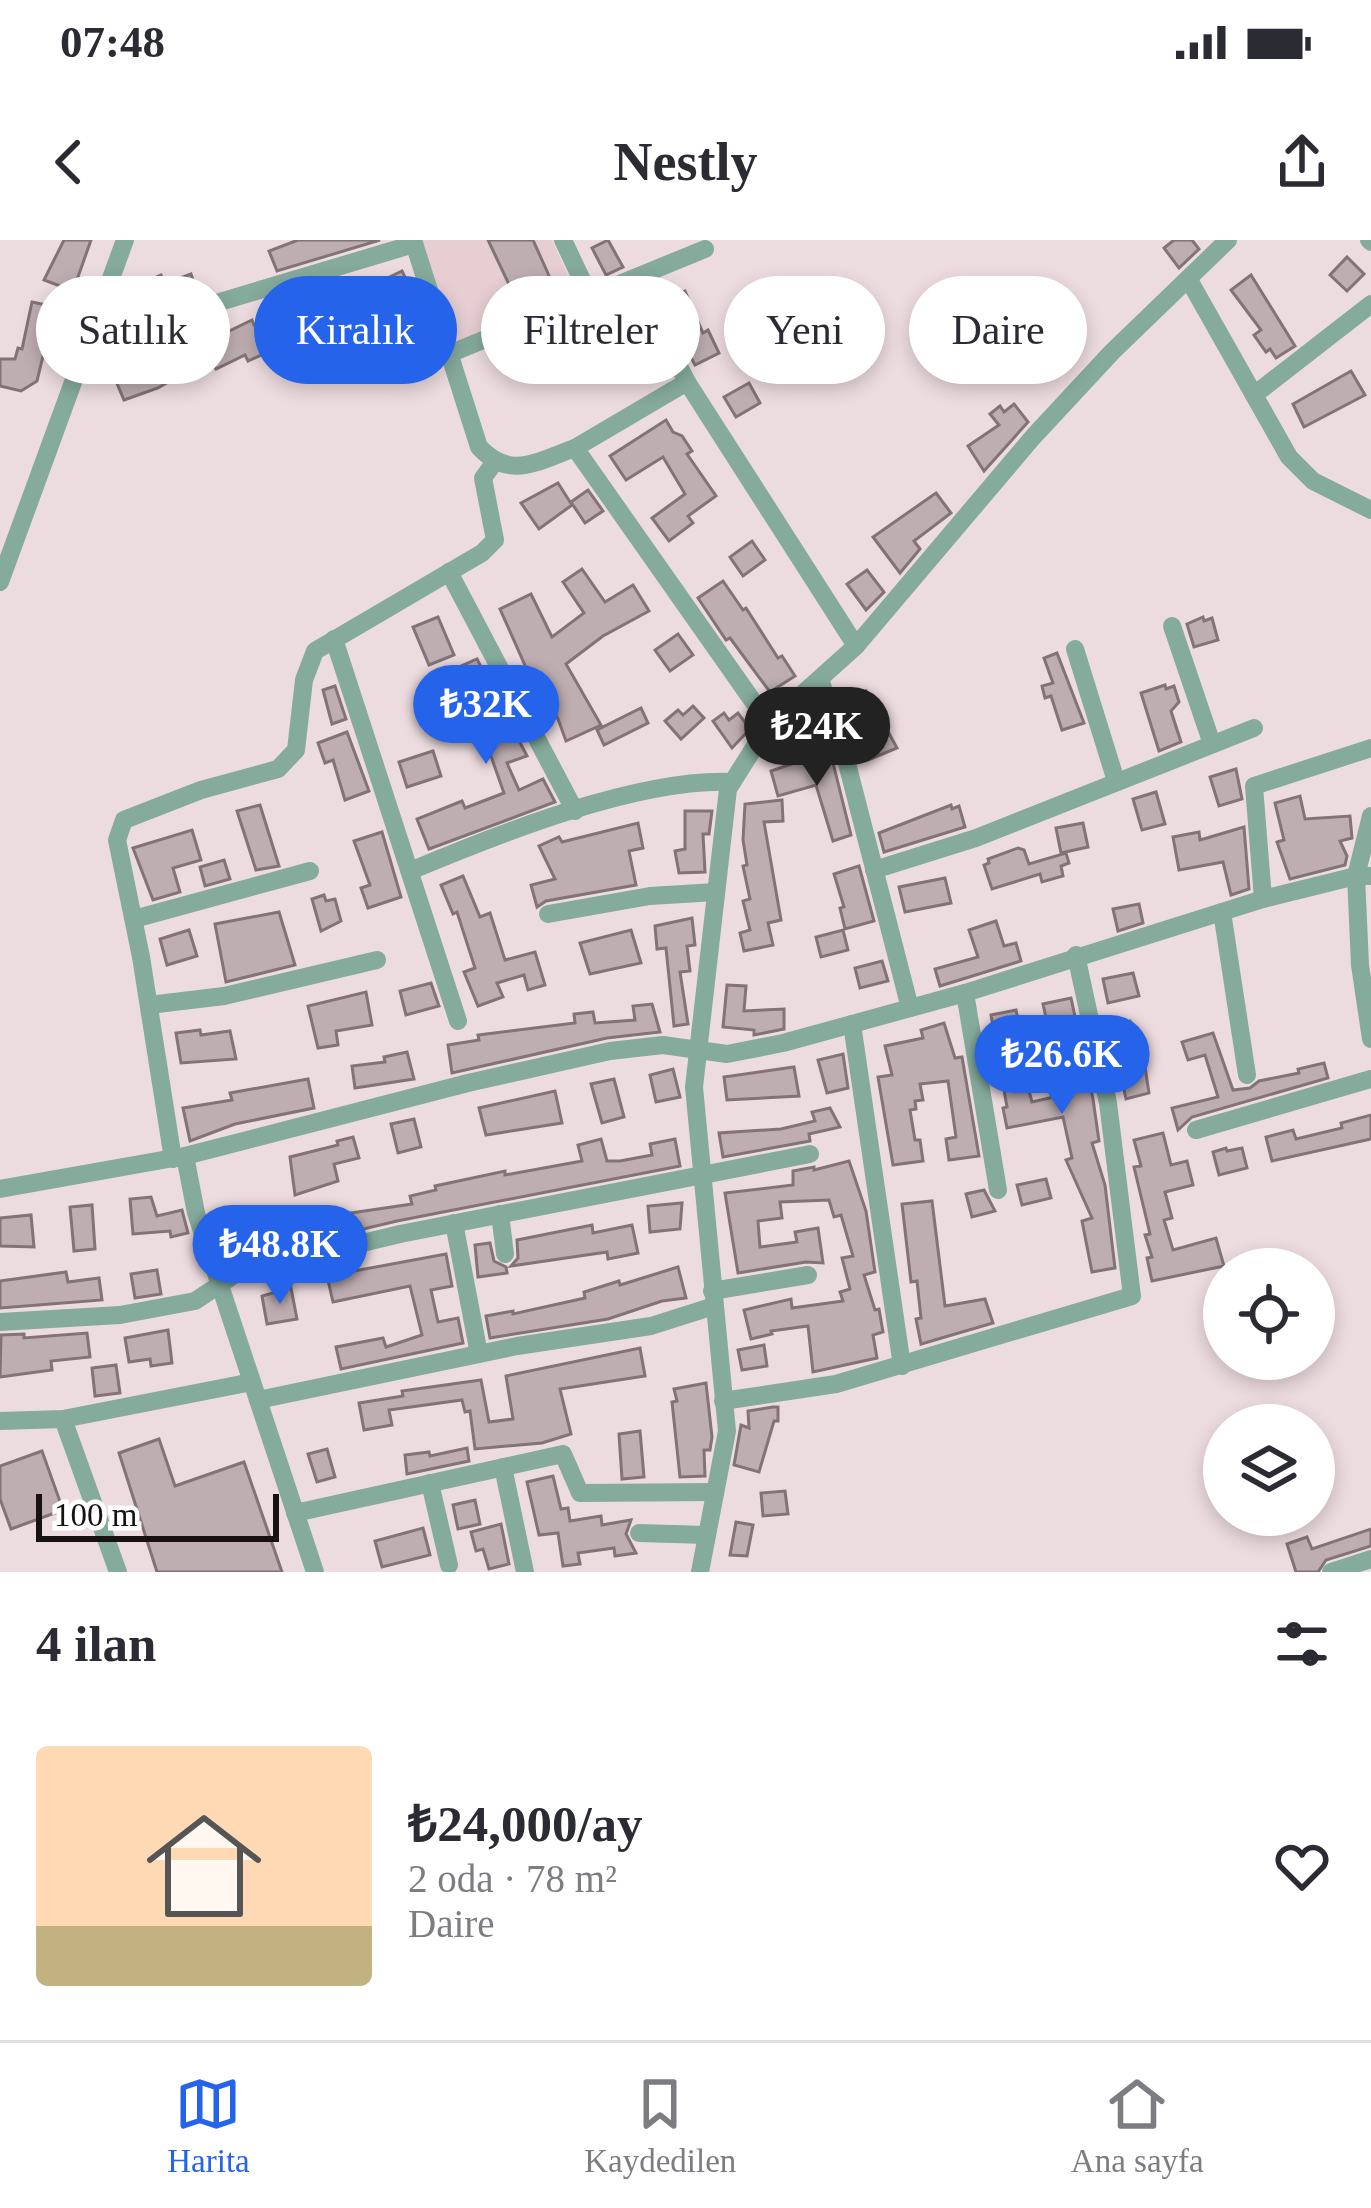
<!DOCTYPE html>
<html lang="tr">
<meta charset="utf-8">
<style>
body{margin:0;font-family:"Times New Roman",serif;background:#f7f7f7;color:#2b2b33;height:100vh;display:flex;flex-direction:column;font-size:45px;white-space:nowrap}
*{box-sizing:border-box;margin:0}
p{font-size:39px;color:#7c7c81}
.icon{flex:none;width:66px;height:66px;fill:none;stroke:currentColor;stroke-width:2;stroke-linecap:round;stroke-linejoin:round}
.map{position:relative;height:1332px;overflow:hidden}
.drawer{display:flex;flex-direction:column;background:#fff;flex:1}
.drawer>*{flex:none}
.guide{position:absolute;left:36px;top:36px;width:1299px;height:108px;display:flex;gap:24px}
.tools{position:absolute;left:1203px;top:1008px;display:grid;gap:24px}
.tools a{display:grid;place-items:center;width:132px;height:132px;border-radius:50%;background:#fff;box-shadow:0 6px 18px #0003;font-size:60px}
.scale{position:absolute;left:36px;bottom:30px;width:243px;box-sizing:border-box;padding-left:12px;border:6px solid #161112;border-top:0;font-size:33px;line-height:42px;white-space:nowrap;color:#161112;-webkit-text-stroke:9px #fff;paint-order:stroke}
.price{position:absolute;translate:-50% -102px;padding:0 27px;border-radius:42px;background:#2563eb;color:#fff;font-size:39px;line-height:78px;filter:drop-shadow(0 3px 6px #0008)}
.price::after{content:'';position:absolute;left:50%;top:72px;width:36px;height:27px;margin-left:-18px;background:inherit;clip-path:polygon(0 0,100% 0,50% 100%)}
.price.on{background:#222;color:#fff}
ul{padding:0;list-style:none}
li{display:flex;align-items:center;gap:36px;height:300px;padding:0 36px}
li span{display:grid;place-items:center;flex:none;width:336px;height:240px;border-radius:12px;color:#555}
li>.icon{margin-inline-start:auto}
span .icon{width:144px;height:144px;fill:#fffc;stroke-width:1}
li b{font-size:51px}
h2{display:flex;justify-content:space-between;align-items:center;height:144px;padding:0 36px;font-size:51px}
.tag{padding:0 42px;border-radius:54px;background:#fff;box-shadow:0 6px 18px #0003;font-size:42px;line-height:108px}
.tag.on{background:#2563eb;color:#fff}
.status{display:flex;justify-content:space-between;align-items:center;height:84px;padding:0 60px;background:#fff;direction:ltr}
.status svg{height:33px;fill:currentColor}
header{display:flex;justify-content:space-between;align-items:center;height:156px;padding:0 36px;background:#fff;font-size:54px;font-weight:800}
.menu{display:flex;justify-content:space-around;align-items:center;height:168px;border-top:3px solid #e1e1e2;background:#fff;font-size:33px;color:#7c7c81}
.menu a{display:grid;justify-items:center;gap:6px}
.menu .on{color:#2563eb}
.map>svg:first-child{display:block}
</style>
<div class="status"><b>07:48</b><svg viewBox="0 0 49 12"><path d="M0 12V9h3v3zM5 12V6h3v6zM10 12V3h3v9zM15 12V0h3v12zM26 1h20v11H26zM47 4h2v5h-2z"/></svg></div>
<header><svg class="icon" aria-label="back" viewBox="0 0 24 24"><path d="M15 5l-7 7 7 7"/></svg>Nestly<svg class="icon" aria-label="share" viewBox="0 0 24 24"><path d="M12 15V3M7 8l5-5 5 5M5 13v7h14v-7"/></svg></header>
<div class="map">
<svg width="1371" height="1332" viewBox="0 0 1371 1332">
<rect width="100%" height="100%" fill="#eddcdf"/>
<!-- built -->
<polygon fill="#e6ced2" points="422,0 552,0 576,54 456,104"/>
<!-- building -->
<g fill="#beaeb1" stroke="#827376" stroke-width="3">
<polygon points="64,0 91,0 73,51 44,40"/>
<polygon points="298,0 380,0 277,31 269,11"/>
<polygon points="488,0 533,0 550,38 514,55"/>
<polygon points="608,0 623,27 606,35 592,8"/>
<polygon points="1174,0 1192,0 1199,9 1179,28 1164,8"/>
<polygon points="1347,17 1364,34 1347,51 1330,35"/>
<polygon points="402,31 423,76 409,82 402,64 395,67 393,62 364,75 362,70 248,121 245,115 216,129 210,118 158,148 124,160 113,134 190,96 196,107 252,80 254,85 312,58 314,62 343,49 344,54 372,42 373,45"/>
<polygon points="191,34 198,54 152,68 142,43 161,35 164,44"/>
<polygon points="1251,35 1295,106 1276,118 1270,109 1266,112 1254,95 1261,90 1231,50"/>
<polygon points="685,51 703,93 708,90 719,113 695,125 662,62"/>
<polygon points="32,62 61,68 52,114 44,112 37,141 21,151 0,146 0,119 15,119 18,108 22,109"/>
<polygon points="1351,131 1365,155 1304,187 1293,164"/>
<polygon points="749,143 760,163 736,177 724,157"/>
<polygon points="1014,164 1028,182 984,231 968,206 999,185 990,174 1000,166 1004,172"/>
<polygon points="666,180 673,192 682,196 692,211 687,214 716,256 688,276 693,283 669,301 652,278 685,254 663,217 626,240 610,216"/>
<polygon points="558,243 572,265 539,289 521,263"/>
<polygon points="588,250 603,271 585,283 571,262"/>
<polygon points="936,253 951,273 914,301 920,309 900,333 873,297"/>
<polygon points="752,301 765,320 743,336 730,317"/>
<polygon points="582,329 605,362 633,345 649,371 603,396 566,424 601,485 566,501 558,479 528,432 500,369 531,354 552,397 584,373 563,342"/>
<polygon points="867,330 884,352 866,370 847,344"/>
<polygon points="723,341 743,370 746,368 778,418 782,416 795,436 770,452 730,398 726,400 698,358"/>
<polygon points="438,377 454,415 429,425 413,387"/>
<polygon points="1203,377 1204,381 1212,378 1218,400 1194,407 1187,384"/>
<polygon points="678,394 693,415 670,431 655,410"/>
<polygon points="1057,413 1084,483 1062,490 1051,456 1045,458 1042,446 1053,443 1044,418"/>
<polygon points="477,419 527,516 507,523 519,550 543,539 555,562 429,609 417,579 462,561 465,568 504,553 476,474 466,478 460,463 464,462 450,431"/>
<polygon points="1165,445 1166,449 1174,446 1179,462 1171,471 1181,502 1159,511 1141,453"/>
<polygon points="335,446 346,479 332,484 323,450"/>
<polygon points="866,451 897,508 868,520 843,462"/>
<polygon points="693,466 704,478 681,499 665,481 678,470 683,475"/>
<polygon points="641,468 648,483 604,505 597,490"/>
<polygon points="724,473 729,480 738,473 750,489 732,508 713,481"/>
<polygon points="347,492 369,551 345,560 333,520 325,523 318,503"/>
<polygon points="433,511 441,536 407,547 399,522"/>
<polygon points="830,511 851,595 833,601 816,545 778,556 771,531"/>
<polygon points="1236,529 1242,559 1219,566 1210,537"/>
<polygon points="1156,552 1165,584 1142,590 1133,559"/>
<polygon points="1300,556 1305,579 1350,576 1352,598 1340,601 1347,616 1345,625 1290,639 1277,602 1284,600 1275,563"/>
<polygon points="782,560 783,581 764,582 781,680 768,683 773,705 744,711 740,693 750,690 743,661 750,659 743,626 747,625 743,600 745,564"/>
<polygon points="260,565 279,626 256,630 237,571"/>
<polygon points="951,565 952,569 959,566 965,587 884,612 879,593"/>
<polygon points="685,571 712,571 709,594 703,594 705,632 679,633 675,611 685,609"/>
<polygon points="638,583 643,608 629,611 636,645 546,661 537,667 531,645 555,639 539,606 559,597 562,602"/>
<polygon points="1083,583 1088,607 1061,613 1056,588"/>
<polygon points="1244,587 1249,649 1231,655 1223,622 1179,630 1173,597 1199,592 1200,600"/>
<polygon points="192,590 201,620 173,628 180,652 153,660 133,608"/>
<polygon points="382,592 401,657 368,668 361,648 370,645 354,601"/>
<polygon points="1018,608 1024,610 1029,624 1066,613 1069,623 1061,626 1063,636 1042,642 1040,634 992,649 984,625 989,623 988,619"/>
<polygon points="224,620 230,639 205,646 200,627"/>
<polygon points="859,626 874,681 845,689 840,668 844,667 834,634"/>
<polygon points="463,636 480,677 490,673 505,720 535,712 545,745 528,750 524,735 497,743 503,757 478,766 464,732 475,728 457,672 453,674 441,645"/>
<polygon points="945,638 951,663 905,672 899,647"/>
<polygon points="324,655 326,661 335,659 341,681 321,691 312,659"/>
<polygon points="1139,664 1143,683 1118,691 1113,669"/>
<polygon points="279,672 295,725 226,742 215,684"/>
<polygon points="692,678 695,705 687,706 690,731 680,732 688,784 674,786 666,708 657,709 655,686"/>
<polygon points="996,681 1004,706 1016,703 1021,721 940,746 935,729 978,717 969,690"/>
<polygon points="189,690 197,716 167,725 160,699"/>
<polygon points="631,690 641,723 590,734 580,703"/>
<polygon points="843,690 848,710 821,717 816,697"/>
<polygon points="882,721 888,741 860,748 855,728"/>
<polygon points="1133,733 1139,756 1108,763 1103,739"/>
<polygon points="431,743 439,766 406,775 400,751"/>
<polygon points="727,745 746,746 744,771 784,769 784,789 754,795 754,790 723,787"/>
<polygon points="366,752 372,785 336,791 338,805 318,808 308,766"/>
<polygon points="1071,758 1093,859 1099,901 1092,903 1105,945 1115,1028 1092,1032 1082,981 1092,978 1066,920 1072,918 1063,877 1007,888 1003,868 1007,867 991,775 1016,770 1021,794 1014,796 1032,862 1071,853 1056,785 1048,787 1043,764"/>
<polygon points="652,764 660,792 607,798 452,833 448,805 479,800 478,795 575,783 574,774 593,772 595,783 635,780 633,766"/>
<polygon points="1130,781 1143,814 1149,853 1126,859 1111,787"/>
<polygon points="944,783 955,818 962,817 979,916 949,920 946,899 956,897 948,841 920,844 923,860 915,861 916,869 910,870 915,900 920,900 923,921 893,925 878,837 892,835 885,806 923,798 921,790"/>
<polygon points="200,790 201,795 230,791 236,819 181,823 176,793"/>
<polygon points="1213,793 1233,850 1250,848 1259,841 1299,833 1298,829 1324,823 1328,838 1192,877 1178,890 1172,868 1218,857 1205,815 1188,820 1182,802"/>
<polygon points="407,812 414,839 355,848 352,826 385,822 384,817"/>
<polygon points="843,814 848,848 827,853 818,820"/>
<polygon points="794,827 799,856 727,860 724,837"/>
<polygon points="673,829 680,857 656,862 650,835"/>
<polygon points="308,839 314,868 235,884 190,901 183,868 232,860 230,853"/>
<polygon points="614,839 624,877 602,883 591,844"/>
<polygon points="555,851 562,883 486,895 479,868"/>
<polygon points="830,868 840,887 809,894 810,901 723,917 719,893 781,889 815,881 812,872"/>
<polygon points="1371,875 1371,899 1272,921 1266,897 1293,890 1296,899 1342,888 1341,883"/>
<polygon points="414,879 421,907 398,913 391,884"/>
<polygon points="1163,893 1171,925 1187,921 1193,945 1165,952 1172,978 1164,980 1173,1010 1216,998 1224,1026 1152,1041 1147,1018 1152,1017 1145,995 1150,994 1134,927 1141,926 1134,900"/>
<polygon points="353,897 359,918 334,924 338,941 295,955 290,917 338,905 337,901"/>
<polygon points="601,899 607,921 620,921 652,915 650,904 675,899 680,926 397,981 250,1016 245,993 300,982 302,989 351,973 412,964 410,956 436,950 435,946 505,931 505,935 582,921 578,905"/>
<polygon points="1226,908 1227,911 1242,908 1247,928 1219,935 1213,912"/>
<polygon points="849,921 866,971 875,1032 864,1035 875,1070 879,1069 883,1092 873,1095 877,1118 813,1132 808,1086 771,1091 772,1094 751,1099 744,1070 791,1059 792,1068 843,1061 840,1052 850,1049 842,1018 853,1016 841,975 834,977 829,960 780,962 782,978 758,981 760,1007 797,1002 795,992 818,988 823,1023 806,1022 738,1033 725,953 793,945 793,931 814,927 814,930"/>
<polygon points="1046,939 1051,958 1022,965 1017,945"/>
<polygon points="984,950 995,971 972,977 966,954"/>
<polygon points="151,957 157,976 182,970 188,993 171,997 170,991 133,994 130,959"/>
<polygon points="932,961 945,1066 985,1059 993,1083 921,1104 916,1079 921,1078 917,1041 911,1042 902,964"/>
<polygon points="682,963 680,989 650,992 648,966"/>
<polygon points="92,965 95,1009 74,1011 70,967"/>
<polygon points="31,975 34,1007 0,1006 0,978"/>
<polygon points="592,985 593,993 632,985 638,1013 608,1019 607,1012 511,1026 518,1018 517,1000"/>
<polygon points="490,1003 494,1021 506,1027 507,1033 478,1037 475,1005"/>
<polygon points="446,1014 452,1046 431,1050 438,1082 458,1078 463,1103 341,1129 336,1107 383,1098 386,1107 422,1095 410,1046 333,1062 327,1036"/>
<polygon points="678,1027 686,1058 662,1061 608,1079 490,1098 486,1076 513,1071 513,1074 585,1058 584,1052 619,1041 620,1045"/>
<polygon points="157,1030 161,1054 135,1058 131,1034"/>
<polygon points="66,1032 68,1042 99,1038 102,1060 0,1068 0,1041"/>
<polygon points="291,1048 297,1079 267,1084 262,1056"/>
<polygon points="168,1090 172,1123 151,1126 150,1119 129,1122 125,1098"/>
<polygon points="87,1093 90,1117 51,1121 52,1130 0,1137 1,1095 24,1094 24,1098"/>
<polygon points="764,1105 767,1126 742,1130 738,1110"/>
<polygon points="640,1108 645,1136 560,1149 571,1194 542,1203 475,1209 470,1171 465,1172 462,1160 389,1170 392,1185 364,1190 359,1163 403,1156 402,1151 481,1140 489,1182 513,1179 506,1136"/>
<polygon points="116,1125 120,1153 95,1156 92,1128"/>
<polygon points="706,1143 712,1197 710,1210 704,1210 705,1236 680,1237 672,1162 677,1161 674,1149"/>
<polygon points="773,1167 778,1167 778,1181 774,1181 759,1232 734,1225 741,1185 749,1188 748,1171"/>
<polygon points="640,1191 644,1237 622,1239 619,1194"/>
<polygon points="159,1199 175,1246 244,1222 282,1332 157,1332 119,1213"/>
<polygon points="467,1208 469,1221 407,1234 405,1215 429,1212 430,1216"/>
<polygon points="327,1209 335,1237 317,1242 308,1214"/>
<polygon points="42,1211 63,1270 11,1289 0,1259 0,1226"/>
<polygon points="553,1236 561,1269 568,1268 570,1281 601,1276 602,1285 631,1280 626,1294 636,1313 615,1316 614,1308 578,1313 580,1324 563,1326 558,1293 539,1295 527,1242"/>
<polygon points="785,1251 788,1274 763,1276 761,1253"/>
<polygon points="475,1260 480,1284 458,1289 453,1265"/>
<polygon points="736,1282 753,1285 747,1316 730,1315"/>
<polygon points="501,1284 509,1324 489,1329 483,1309 476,1311 471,1292"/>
<polygon points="423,1288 430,1315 382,1327 375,1301"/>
<polygon points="1371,1289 1371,1306 1326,1320 1318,1332 1296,1332 1287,1304 1307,1297 1312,1309"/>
</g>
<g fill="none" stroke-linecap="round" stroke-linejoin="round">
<!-- minor -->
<g stroke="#85ab9c" stroke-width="18">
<path d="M413,0L479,207C511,241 537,221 575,208L769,484L728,549L694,847L727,1191L700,1332"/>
<polyline points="563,0 590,57"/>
<polyline points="1369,0 1371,2"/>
<polyline points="635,39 687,142 856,406"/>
<polyline points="1189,40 1289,217 1313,241 1371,270"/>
<polyline points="89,101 414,4"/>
<polyline points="449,114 705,9"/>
<polyline points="1254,155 1371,64"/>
<polyline points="575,208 687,142"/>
<polyline points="449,332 575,571"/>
<polyline points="0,342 125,0"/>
<polyline points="1172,386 1212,504"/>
<polyline points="334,399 458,781"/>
<polyline points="1075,409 1116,541"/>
<polyline points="820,439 843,508 910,768"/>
<polyline points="769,484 856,406 1033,197 1112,112 1228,0"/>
<polyline points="1371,576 1356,636 1360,725 1371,799"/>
<polyline points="874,630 976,598 1254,488"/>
<path d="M410,631C498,594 638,538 732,542"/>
<polyline points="1263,659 1254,546 1371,508"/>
<polyline points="1222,672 1247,835"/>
<polyline points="548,674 650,656 716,652"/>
<polyline points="134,679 310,631"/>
<polyline points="965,753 998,950"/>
<polyline points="149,765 224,756 377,720"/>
<polyline points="852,784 902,1126"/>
<polyline points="1196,890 1371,839"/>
<polyline points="185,916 196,973 315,1332"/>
<polyline points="173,919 141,717 117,600 124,580 201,550 278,529 296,510 304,440 315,411 482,313 495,300 483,238 494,223"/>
<polyline points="0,949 185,916 468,843 610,811 663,805 727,814 783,803 965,753 1263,659 1356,636 1371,636"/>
<polyline points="500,974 505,1014"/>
<polyline points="454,983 479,1114"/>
<polyline points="712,1051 808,1035"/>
<polyline points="0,1082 120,1075 195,1061 237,1033 400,994 810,914"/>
<polyline points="258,1160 517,1106 651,1086 714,1066"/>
<polyline points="723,1161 836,1144 1132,1056 1108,863 1076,715"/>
<polyline points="63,1179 118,1332"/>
<polyline points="0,1181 63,1179 252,1142"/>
<polyline points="503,1227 525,1332"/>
<polyline points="430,1243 449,1325"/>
<polyline points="295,1273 563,1214 580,1253 715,1252"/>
<polyline points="639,1293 707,1295"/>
<polyline points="1331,1332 1371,1319"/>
</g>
</g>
</svg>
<div class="tools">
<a><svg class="icon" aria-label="locate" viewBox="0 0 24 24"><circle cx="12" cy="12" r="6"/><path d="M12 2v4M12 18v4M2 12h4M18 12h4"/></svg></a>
<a><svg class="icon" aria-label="layers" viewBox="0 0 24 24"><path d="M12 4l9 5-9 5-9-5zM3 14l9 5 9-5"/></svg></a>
</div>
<div class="scale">100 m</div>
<b class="price" style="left:486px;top:527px">₺32K</b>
<b class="price on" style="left:817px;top:549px">₺24K</b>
<b class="price" style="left:1062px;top:877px">₺26.6K</b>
<b class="price" style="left:280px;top:1067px">₺48.8K</b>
<div class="guide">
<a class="tag">Satılık</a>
<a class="tag on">Kiralık</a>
<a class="tag">Filtreler</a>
<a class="tag">Yeni</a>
<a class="tag">Daire</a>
</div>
</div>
<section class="drawer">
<h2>4 ilan<svg class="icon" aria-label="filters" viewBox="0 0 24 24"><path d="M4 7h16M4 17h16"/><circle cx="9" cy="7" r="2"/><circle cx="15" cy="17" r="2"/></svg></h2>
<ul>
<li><span style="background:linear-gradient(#ffd9b3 75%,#c2b280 0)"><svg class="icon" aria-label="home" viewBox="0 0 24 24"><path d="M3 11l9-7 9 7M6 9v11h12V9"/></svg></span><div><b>₺24,000/ay</b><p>2 oda · 78 m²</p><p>Daire</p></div><svg class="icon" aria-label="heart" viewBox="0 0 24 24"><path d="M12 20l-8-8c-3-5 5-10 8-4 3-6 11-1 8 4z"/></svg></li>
</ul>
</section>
<nav class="menu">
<a class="on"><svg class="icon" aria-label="map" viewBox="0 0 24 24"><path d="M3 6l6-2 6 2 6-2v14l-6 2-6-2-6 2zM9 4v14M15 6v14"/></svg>Harita</a>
<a><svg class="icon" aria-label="saved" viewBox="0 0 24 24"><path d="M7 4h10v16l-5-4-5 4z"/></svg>Kaydedilen</a>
<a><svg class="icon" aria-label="home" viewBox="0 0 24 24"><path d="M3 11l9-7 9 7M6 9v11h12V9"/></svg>Ana sayfa</a>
</nav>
